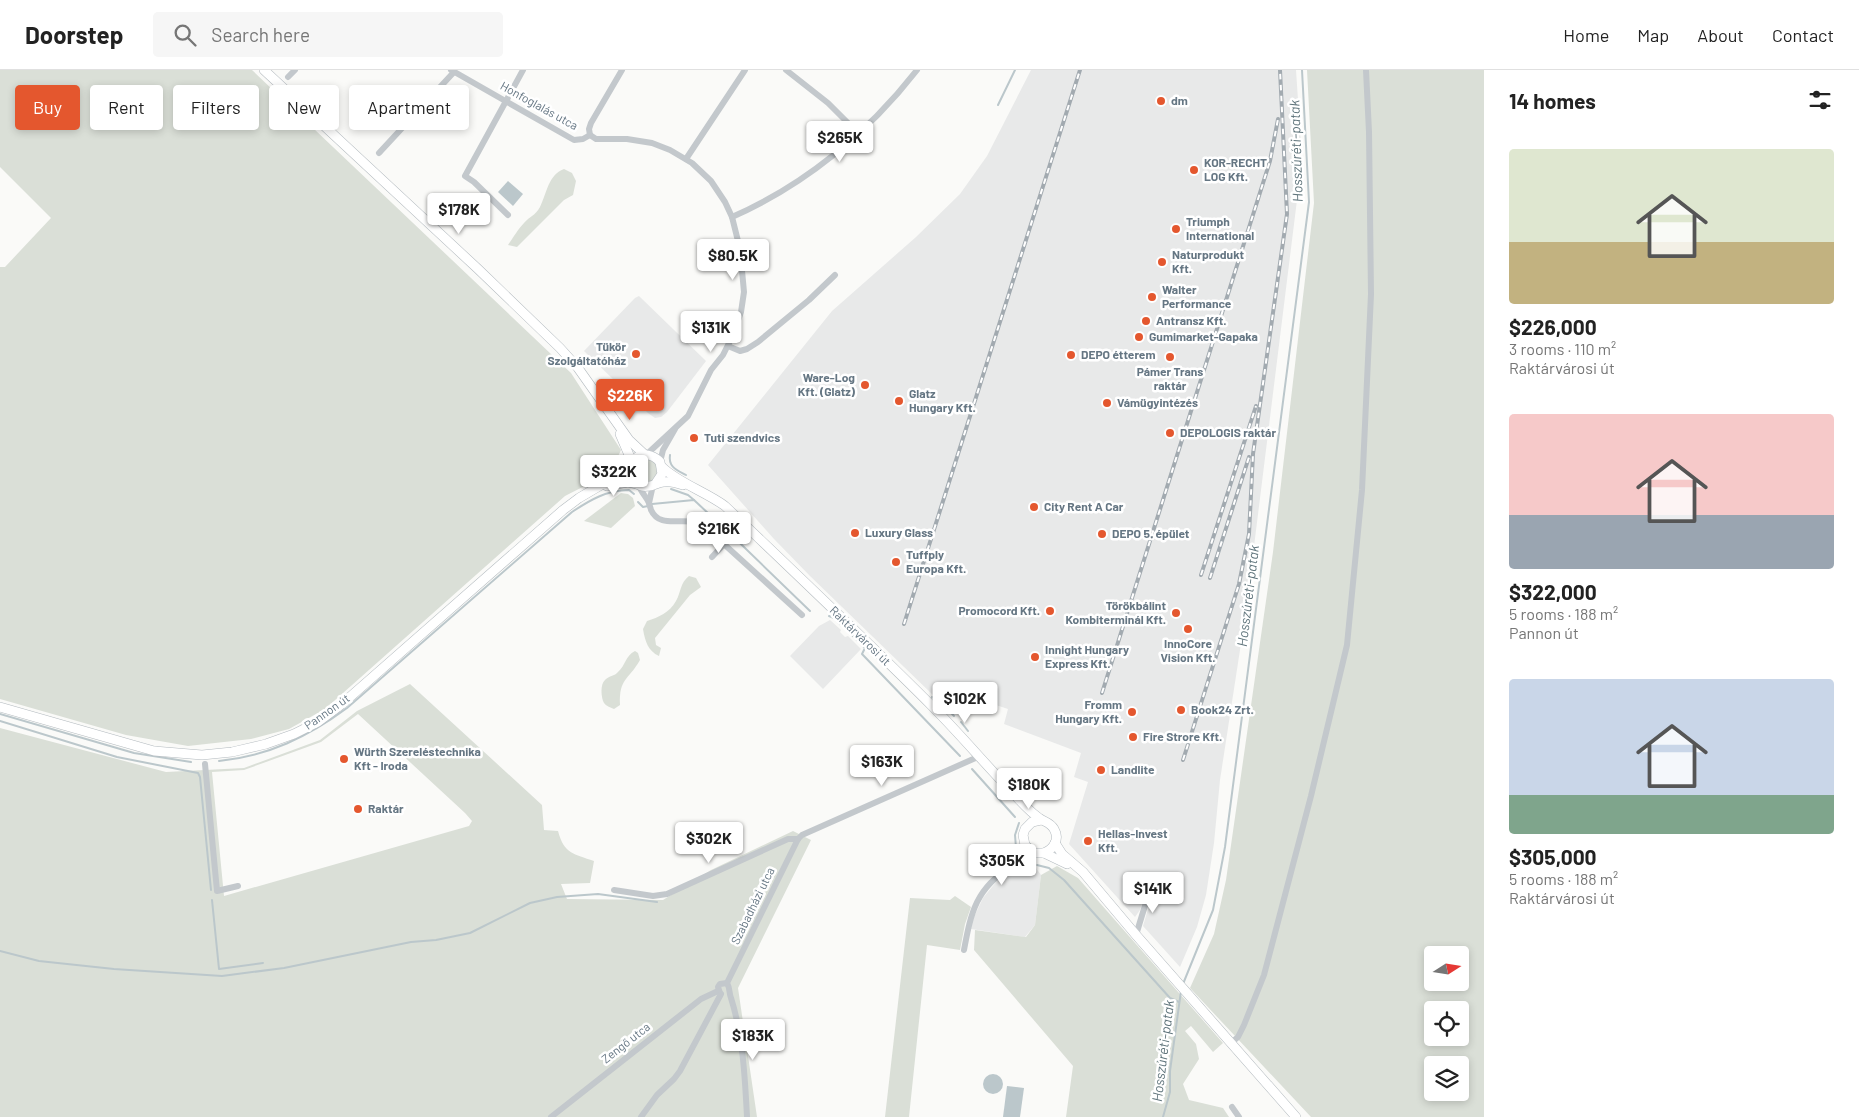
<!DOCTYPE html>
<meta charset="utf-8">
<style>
body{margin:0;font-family:Barlow,sans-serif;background:#f6f6f6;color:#222;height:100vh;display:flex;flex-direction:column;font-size:19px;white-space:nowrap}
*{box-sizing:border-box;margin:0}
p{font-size:16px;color:#767676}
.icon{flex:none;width:28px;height:28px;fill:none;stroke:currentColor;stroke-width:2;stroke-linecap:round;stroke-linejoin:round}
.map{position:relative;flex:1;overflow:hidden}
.drawer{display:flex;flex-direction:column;background:#fff;width:375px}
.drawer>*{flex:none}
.guide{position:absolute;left:15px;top:15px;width:475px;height:45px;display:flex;gap:10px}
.needle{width:32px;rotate:78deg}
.controls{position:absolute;left:1424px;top:876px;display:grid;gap:10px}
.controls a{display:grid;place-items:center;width:45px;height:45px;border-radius:5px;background:#fff;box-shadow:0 2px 8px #0003;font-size:25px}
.price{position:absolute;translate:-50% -42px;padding:0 11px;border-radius:5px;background:#fff;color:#222;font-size:16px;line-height:32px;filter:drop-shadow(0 1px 2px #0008)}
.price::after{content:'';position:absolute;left:50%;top:30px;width:15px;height:11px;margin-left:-8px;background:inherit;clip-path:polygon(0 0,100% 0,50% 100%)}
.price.on{background:#e4572e;color:#fff}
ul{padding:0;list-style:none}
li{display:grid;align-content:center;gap:10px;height:265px;padding:0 25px}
li span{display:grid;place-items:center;height:155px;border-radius:5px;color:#555}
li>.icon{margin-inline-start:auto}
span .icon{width:90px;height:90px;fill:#fffc;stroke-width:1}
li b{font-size:21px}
h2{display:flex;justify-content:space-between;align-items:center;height:60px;padding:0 25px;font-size:21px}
.tag{padding:0 18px;border-radius:5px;background:#fff;box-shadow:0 2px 8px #0003;font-size:18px;line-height:45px}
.tag.on{background:#e4572e;color:#fff}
header{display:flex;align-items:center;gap:30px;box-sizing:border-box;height:70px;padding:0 25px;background:#fff;border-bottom:1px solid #e0e0e0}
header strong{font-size:24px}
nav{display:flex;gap:28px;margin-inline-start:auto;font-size:18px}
.search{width:350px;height:45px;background:#f6f6f6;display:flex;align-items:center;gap:12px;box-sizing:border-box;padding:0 18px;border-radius:5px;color:#767676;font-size:19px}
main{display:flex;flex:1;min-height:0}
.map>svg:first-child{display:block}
</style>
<header>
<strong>Doorstep</strong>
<div class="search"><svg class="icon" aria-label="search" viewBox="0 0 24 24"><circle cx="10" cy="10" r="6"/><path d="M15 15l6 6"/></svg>Search here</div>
<nav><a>Home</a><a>Map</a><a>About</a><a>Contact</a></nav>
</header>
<main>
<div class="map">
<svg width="1484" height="1047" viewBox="0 0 1484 1047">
<rect width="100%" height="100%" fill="#fafaf8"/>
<!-- built -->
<g fill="#e8e9e9">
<polygon points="1031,0 1296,0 1301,75 1297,130 1246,541 1220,710 1214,773 1206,825 1197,857 1180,897 1143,856 1155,815 1149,814 1140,840 1135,847 1069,774 1088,712 1074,707 1081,683 1004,654 1008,639 987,632 964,626 956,644 938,626 934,626 810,506 774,469 708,395 832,241 916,167 960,124 987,86"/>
<polygon points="639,226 706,291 667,342 661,347 655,348 648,343 584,281 635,228"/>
<polygon points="830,550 841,560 840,562 845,567 848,566 861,579 823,619 790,586 819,556"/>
<polygon points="1033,794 1041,805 1035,855 1025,867 971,859 973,849 983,828 1001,806 1019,798"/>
</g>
<!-- green -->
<g fill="#dadfd7" fill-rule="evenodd">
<polygon points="0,0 252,0 571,303 621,380 610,403 565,426 325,639 289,659 251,669 188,676 126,665 0,629 0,197 5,197 51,148 0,97"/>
<path d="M1307,0H1484V1047H1311L1190,918L1214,864L1226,810L1273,482L1314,133ZM1432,885H1460V912H1432ZM1432,940H1460V968H1432ZM1432,995H1460V1022H1432Z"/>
<path d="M564,99L572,103L576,111L573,125L564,130L517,177L508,175C513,168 518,159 524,153C530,146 535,146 540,137C547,123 548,105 564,99Z"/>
<circle cx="646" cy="400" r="12"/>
<polygon points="621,423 628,424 633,428 635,436 611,458 584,451"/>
<path d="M689,506L696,508L701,517L690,525L655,568L656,575L661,578L659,586C648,581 645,571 643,559L647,551C659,547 669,543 676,531C681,522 680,513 689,506Z"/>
<path d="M635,581L638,583L640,590C628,611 619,608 620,635L614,639C610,637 606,636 604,633C601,628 600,614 605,610C608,606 615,606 618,602C626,595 625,586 635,581Z"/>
<path d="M410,614L542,735L544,760L558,761C564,784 574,784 594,791L590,813L561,814L567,829L663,830L711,800L793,761L811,770L738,918L757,1047H0V658L166,702L244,698L320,670L357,641ZM358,644L465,743L472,751L469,756L224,826L212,702L244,700L321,672Z"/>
<polygon points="1057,796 1078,808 1223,973 1213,982 1191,956 1185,961 1196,974 1199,989 1183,1014 1189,1030 1223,1038 1229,1047 1066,1047 1073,996 974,880 975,860 1026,867 1035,855 1041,805"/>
<polygon points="955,826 971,837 965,854 960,880 927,875 909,1047 885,1047 910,828 950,830"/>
</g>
<!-- water -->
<g fill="#bbc7cb">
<polygon points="508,111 523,124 513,136 498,122"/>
<circle cx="993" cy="1014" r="10"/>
<polygon points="1007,1016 1024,1018 1020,1047 1003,1047"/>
</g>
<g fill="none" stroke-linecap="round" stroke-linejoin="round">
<!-- stream -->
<g stroke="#bbc7cb" stroke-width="2">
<polyline points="998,35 1015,0"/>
<path d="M670,385C668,397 677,400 686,405"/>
<polyline points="671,419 688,425 694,430"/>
<polyline points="638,432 643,437 648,436"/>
<polyline points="652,434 694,430 710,445"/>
<polyline points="716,450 810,541"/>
<polyline points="829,546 834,548 842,556"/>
<polyline points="851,564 865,578 862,584 960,686"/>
<polyline points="932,627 942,632"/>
<polyline points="946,637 954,646"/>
<polyline points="0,644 134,683 191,692"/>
<polyline points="0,651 117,687 198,703 200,707 211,820"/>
<polyline points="961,652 968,661"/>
<path d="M219,691C268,686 308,667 347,638L572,442C590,430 607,420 629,420L634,424"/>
<polyline points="972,699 1015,747"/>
<polyline points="1016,778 1015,765 1019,753"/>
<polyline points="1037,795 1049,798 1064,810 1170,928 1179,932"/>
<polyline points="212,830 219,899 263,893"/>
<polyline points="0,881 39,891 114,899 222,906 284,898 411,872 436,870 470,863 530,833 557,827 598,824 657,832"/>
<polyline points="1183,914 1213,840 1225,777 1309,132 1302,0"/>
<polyline points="1163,1047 1170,1022 1170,1001 1181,921"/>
</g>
<!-- secondary casing -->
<g stroke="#b3babf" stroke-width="10">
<g id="secondary">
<polyline points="264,0 478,199 560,278 578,298 629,370 644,384"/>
<polyline points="620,364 632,392"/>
<path d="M662,397C677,412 706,422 725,436C794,502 864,568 932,636C960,664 985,694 1012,722C1020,731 1029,741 1039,748C1044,752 1050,752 1054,759C1060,769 1054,779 1044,783"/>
<path d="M656,413L662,404L660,392C650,380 629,384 630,401C630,411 639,418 649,416C654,416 658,412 664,412C670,411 677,413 683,415"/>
<polyline points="607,416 628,412 637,414"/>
<polyline points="0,637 154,681 202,685 232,682 266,674 294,664 318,652 342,634 563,440 579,428 630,398"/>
<polyline points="1041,750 1032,752 1025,759 1023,765 1025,775 1034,783 1044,783 1067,794"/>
<polyline points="1055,773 1062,784 1083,802 1136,865 1296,1047"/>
</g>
</g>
<!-- street -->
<g stroke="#c3c8cc" stroke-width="6">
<polyline points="451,0 574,70 583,69 590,65"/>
<polyline points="786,0 828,33 858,63"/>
<polyline points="288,7 295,0"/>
<polyline points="372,27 405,56"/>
<polyline points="590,65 596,69 627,69 652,73 670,80 692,93 711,111 725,132 732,147 740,179 744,222 741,242 732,267 723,285 711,300 688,346 647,384"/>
<polyline points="590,65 589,59 591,53 622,0"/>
<polyline points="379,83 454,2"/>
<polyline points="686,89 745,0"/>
<polyline points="508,145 474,112 465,106 523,0"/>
<path d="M732,147C805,115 869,62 917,0"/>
<polyline points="728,276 740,281 747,279 758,272 809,230 835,205"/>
<polyline points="660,392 663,380 675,359"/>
<path d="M639,415C641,423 646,426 649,433C649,434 651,439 651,440C661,461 685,444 704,456L802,545"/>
<polyline points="649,433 653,415"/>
<polyline points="712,487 724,474"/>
<polyline points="205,694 217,821 238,816"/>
<polyline points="1014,795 1034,783"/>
<polyline points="1013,796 1024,772"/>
<polyline points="614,820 653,826 667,824 788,769 798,769"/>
<polyline points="1136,865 1151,816"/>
<path d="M964,880C971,842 976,818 1012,796"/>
<polyline points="727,913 798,769 802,765 980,686"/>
<path d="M727,913C730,918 729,923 731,928C743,966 745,1008 747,1047"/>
<polyline points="720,923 718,917 720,914 727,913"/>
<polyline points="1231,973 1238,967 1244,955 1264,905 1311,726 1347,575 1362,420 1371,224 1369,62 1366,0"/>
<polyline points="1232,1037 1239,1047"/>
<polyline points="551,1047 701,929 718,921"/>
<polyline points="641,1047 657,1025 674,1009 680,1001 721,924"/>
</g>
<!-- secondary -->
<use href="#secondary" stroke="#fff" stroke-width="9"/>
<!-- rail casing -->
<g stroke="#a2aab0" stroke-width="4">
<g id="rail">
<polyline points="1201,505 1256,336"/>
<polyline points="1210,508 1249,387"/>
<polyline points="904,554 1080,0"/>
<polyline points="1102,623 1270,91 1278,49"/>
<polyline points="1183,690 1239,514 1249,464 1253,384 1287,144 1280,0"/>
</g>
</g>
<!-- rail -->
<use href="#rail" stroke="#fff" stroke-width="2" stroke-dasharray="5.5" stroke-linecap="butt"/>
</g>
<!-- markers -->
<g fill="#e4572e" stroke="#fff" stroke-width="2">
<circle cx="1161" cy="31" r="5"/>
<circle cx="1194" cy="100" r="5"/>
<circle cx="1176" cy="159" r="5"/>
<circle cx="1162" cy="192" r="5"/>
<circle cx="1152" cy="227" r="5"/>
<circle cx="1146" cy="251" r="5"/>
<circle cx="1139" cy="267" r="5"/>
<circle cx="636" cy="284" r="5"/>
<circle cx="1071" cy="285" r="5"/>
<circle cx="1170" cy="287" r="5"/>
<circle cx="865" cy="315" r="5"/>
<circle cx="899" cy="331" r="5"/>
<circle cx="1107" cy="333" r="5"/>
<circle cx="1170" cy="363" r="5"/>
<circle cx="694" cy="368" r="5"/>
<circle cx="1034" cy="437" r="5"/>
<circle cx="855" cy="463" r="5"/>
<circle cx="1102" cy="464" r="5"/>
<circle cx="896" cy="492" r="5"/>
<circle cx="1050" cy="541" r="5"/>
<circle cx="1176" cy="543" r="5"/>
<circle cx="1188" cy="559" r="5"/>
<circle cx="1035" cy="587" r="5"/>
<circle cx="1181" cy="640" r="5"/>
<circle cx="1132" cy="642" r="5"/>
<circle cx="1133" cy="667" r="5"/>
<circle cx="344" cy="689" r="5"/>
<circle cx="1101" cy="700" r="5"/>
<circle cx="358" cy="739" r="5"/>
<circle cx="1088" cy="771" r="5"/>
</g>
<g text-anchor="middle" stroke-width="5" stroke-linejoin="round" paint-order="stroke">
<!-- poi labels -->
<g font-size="12" font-weight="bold" fill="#657683" stroke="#fff" text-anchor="start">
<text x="1171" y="35">dm</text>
<text x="1204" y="97">KOR-RECHT<tspan x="1204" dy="14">LOG Kft.</tspan></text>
<text x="1186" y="156">Triumph<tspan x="1186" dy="14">International</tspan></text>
<text x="1172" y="189">Naturprodukt<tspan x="1172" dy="14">Kft.</tspan></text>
<text x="1162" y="224">Walter<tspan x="1162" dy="14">Performance</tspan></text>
<text x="1156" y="255">Antransz Kft.</text>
<text x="1149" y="271">Gumimarket-Gapaka</text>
<text x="626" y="281" text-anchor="end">Tükör<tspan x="626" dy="14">Szolgáltatóház</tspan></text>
<text x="1081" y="289">DEPO étterem</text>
<text x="1170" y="306" text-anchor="middle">Pámer Trans<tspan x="1170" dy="14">raktár</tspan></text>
<text x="855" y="312" text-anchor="end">Ware-Log<tspan x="855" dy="14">Kft. (Glatz)</tspan></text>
<text x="909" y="328">Glatz<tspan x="909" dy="14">Hungary Kft.</tspan></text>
<text x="1117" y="337">Vámügyintézés</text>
<text x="1180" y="367">DEPOLOGIS raktár</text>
<text x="704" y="372">Tuti szendvics</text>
<text x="1044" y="441">City Rent A Car</text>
<text x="865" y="467">Luxury Glass</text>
<text x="1112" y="468">DEPO 5. épület</text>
<text x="906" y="489">Tuffply<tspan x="906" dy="14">Europa Kft.</tspan></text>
<text x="1166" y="540" text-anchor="end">Törökbálint<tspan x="1166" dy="14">Kombiterminál Kft.</tspan></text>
<text x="1040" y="545" text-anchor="end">Promocord Kft.</text>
<text x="1188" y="578" text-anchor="middle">InnoCore<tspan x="1188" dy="14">Vision Kft.</tspan></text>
<text x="1045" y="584">Innight Hungary<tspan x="1045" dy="14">Express Kft.</tspan></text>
<text x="1122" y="639" text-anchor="end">Fromm<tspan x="1122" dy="14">Hungary Kft.</tspan></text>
<text x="1191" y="644">Book24 Zrt.</text>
<text x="1143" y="671">Fire Strore Kft.</text>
<text x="354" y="686">Würth Szereléstechnika<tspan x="354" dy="14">Kft - Iroda</tspan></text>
<text x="1111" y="704">Landlite</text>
<text x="368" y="743">Raktár</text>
<text x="1098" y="768">Hellas-Invest<tspan x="1098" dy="14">Kft.</tspan></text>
</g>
<!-- street labels -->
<g font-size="12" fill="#657683" stroke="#fff">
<text transform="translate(539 36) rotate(29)" y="4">Honfoglalás utca</text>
<text transform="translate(860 566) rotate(44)" y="4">Raktárvárosi út</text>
<text transform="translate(327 642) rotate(-35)" y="4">Pannon út</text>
<text transform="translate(753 836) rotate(-64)" y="4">Szabadházi utca</text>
<text transform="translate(626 973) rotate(-38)" y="4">Zengő utca</text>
</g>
<!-- water labels -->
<g font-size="14" font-style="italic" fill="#60757c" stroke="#fff">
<text transform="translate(1296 81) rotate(-92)" y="5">Hosszúréti-patak</text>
<text transform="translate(1248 526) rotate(-83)" y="5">Hosszúréti-patak</text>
<text transform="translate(1163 981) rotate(-83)" y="5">Hosszúréti-patak</text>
</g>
</g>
</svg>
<div class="controls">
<a><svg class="needle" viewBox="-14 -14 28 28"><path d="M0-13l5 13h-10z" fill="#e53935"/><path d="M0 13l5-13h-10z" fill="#767676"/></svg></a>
<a><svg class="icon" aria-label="locate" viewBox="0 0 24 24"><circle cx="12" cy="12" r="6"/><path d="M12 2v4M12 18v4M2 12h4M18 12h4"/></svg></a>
<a><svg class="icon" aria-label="layers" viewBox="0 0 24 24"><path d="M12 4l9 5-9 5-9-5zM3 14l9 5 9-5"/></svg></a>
</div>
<b class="price" style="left:840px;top:93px">$265K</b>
<b class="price" style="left:459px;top:165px">$178K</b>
<b class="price" style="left:733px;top:211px">$80.5K</b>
<b class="price" style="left:711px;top:283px">$131K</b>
<b class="price on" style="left:630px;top:351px">$226K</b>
<b class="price" style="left:614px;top:427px">$322K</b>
<b class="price" style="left:719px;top:484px">$216K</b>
<b class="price" style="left:965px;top:654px">$102K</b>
<b class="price" style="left:882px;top:717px">$163K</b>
<b class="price" style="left:1029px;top:740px">$180K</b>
<b class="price" style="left:709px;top:794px">$302K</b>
<b class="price" style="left:1002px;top:816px">$305K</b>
<b class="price" style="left:1153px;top:844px">$141K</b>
<b class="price" style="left:753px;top:991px">$183K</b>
<div class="guide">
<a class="tag on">Buy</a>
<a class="tag">Rent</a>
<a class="tag">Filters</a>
<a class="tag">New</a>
<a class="tag">Apartment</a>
</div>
</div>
<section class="drawer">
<h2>14 homes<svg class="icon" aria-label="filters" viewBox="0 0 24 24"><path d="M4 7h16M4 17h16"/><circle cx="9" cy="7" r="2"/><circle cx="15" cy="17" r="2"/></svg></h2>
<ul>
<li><span style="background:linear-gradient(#dfe7d0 60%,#c2b280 0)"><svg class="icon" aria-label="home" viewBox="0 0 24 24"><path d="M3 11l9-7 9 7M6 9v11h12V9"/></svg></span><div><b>$226,000</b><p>3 rooms · 110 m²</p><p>Raktárvárosi út</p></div></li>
<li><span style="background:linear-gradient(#f6c9c9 65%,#9aa5b1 0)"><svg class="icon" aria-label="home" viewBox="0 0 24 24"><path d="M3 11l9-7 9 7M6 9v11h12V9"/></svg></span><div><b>$322,000</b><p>5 rooms · 188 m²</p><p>Pannon út</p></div></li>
<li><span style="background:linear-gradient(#c9d6e8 75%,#7fa58c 0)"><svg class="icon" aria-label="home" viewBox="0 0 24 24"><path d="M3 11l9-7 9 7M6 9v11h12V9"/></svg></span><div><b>$305,000</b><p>5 rooms · 188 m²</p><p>Raktárvárosi út</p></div></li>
</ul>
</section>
</main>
